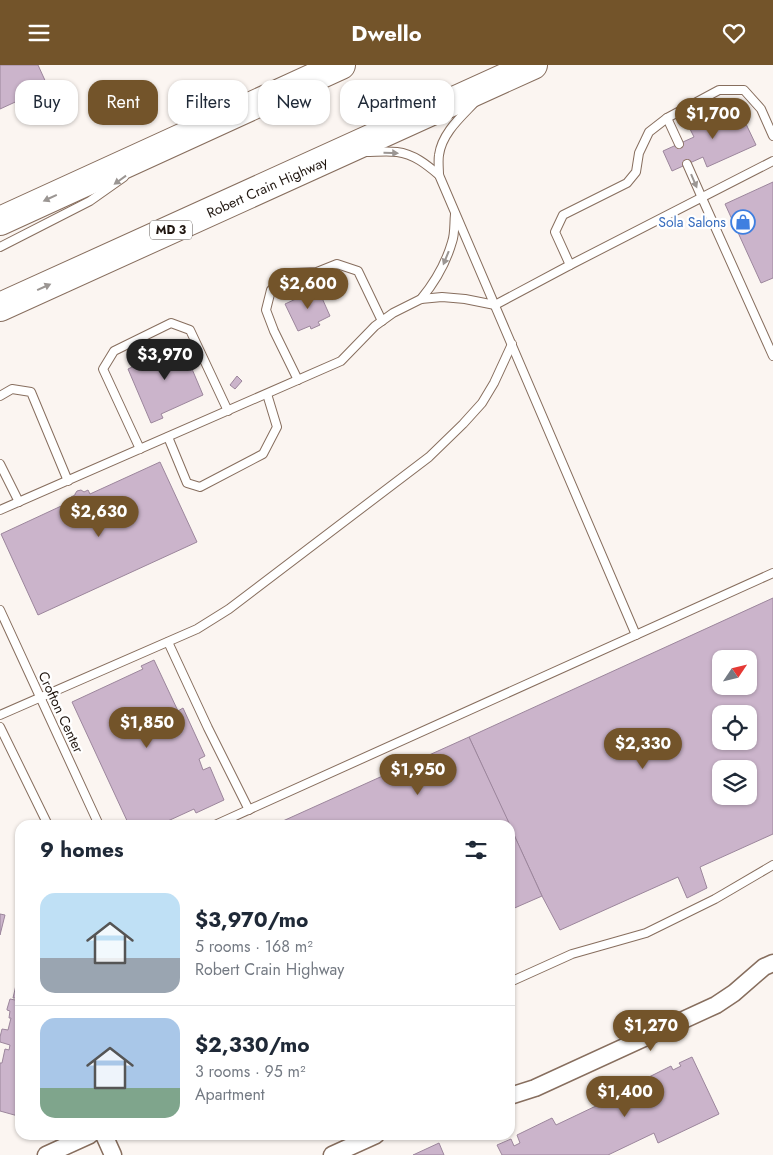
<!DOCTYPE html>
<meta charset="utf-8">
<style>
body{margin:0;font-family:Jost,sans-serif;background:#f6f6f7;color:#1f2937;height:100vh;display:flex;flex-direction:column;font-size:19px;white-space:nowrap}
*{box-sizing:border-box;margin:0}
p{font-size:16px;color:#747a83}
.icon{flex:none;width:28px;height:28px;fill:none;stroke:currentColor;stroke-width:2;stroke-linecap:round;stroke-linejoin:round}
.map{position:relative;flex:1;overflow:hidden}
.panel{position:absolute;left:15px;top:755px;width:500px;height:320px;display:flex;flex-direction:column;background:#fff;border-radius:15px;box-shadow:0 1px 4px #0004}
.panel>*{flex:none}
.banner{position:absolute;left:15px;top:15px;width:500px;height:45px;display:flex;gap:10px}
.needle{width:32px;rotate:55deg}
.buttons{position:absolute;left:712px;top:585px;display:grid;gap:10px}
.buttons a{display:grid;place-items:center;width:45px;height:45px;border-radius:10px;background:#fff;box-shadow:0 1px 4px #0004;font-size:25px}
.price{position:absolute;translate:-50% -42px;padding:0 11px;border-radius:18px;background:#73542a;color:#fff;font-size:16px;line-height:32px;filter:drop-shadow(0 1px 2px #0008)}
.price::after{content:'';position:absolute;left:50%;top:30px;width:15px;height:11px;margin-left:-8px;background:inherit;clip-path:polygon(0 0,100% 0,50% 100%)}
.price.current{background:#222;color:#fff}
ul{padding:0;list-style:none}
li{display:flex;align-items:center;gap:15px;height:125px;padding:0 25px}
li+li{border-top:1px solid #e0e1e3}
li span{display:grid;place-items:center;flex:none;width:140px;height:100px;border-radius:15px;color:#555}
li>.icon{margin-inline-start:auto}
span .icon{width:60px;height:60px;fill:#fffc;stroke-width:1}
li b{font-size:21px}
h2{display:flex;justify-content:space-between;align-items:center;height:60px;padding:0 25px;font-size:21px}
.chip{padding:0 18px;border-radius:15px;background:#fff;box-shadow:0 1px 4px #0004;font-size:18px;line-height:45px}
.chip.current{background:#73542a;color:#fff}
header{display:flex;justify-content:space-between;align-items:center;height:65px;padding:0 25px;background:#73542a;color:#fff;font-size:22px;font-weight:700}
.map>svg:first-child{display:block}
</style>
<header><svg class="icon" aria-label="menu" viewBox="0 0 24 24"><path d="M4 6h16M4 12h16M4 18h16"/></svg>Dwello<svg class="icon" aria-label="heart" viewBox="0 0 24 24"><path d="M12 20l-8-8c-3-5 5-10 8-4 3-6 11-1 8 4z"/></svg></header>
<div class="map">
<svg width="773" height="1090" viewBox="0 0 773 1090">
<rect width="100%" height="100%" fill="#fbf5f1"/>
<!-- building -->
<g fill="#cbb4cb" stroke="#9c869c" fill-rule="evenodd">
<polygon points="0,0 38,0 48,22 0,44"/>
<polygon points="737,40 756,80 707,102 703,92 672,106 663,86 694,72 689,62"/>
<polygon points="773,117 773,213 761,218 725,139"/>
<polygon points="292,218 295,225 287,229 284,223"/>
<polygon points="318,224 330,251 318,257 320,260 311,264 310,261 298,266 285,239 298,233 297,230 303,227 305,230"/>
<polygon points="177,275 179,278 181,278 203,330 161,349 163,353 151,358 128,304 158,290 158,288 159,287 158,284"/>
<polygon points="237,311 242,316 235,324 230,320"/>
<polygon points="160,397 197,477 38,550 1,469 72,436 71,432 75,430 75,429 77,426 81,425 84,427 88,425 90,429"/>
<path d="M773,533V769L700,802L707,823L687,833L678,812L560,865L542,831L469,672ZM721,594H749V621H721ZM721,649H749V676H721ZM721,704H749V731H721Z"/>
<polygon points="154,595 178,646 183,643 205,691 199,694 203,705 210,702 224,735 196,748 194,744 159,760 129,760 72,637 143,604 141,601"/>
<polygon points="469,672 510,760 274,760"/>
<polygon points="510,761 542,831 510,845"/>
<polygon points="0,849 5,850 0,870"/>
<polygon points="16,920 20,921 20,1042 18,1051 0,1046 0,998 2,998 5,984 9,985 10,980 0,977 0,972 2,964 8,965 11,953 9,953 10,946 7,945 7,944 10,934 15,935 16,933 13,933"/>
<polygon points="692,992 719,1049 658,1078 654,1068 608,1090 502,1090 497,1080 511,1074 514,1081 520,1078 517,1070 552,1053 556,1060 638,1021 637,1018 671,1001 673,1005 681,1001 679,998"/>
<polygon points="439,1078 444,1090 413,1090"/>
</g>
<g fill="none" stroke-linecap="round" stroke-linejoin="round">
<!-- service casing -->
<g stroke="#876e5e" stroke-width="10">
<g id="service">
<path d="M475,37C461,52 442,68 439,90C438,96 439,104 439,110L636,570"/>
<polyline points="667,53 679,79"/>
<path d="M365,87C376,87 387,86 397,87C414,89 427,100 439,110"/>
<polyline points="687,99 702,133 773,291"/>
<polyline points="0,182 90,136 124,112"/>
<polyline points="570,200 555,167 563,150 627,118 636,107 639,88 649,67 667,53 719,25 744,25 761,44 773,71"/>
<path d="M421,234C435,217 446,198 452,177C455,169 454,158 455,149"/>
<polyline points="298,315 274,266 266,245 271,225 292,208 317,207 337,199 358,206 382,256"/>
<polyline points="0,331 12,324 31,327 68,416"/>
<polyline points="168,372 187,418 200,422 263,389 277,362 267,329"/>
<polyline points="140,384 103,304 114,286 171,258 190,265 228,346"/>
<polyline points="0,399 19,437"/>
<polyline points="0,445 341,296 375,261 393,248 421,234 442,232 465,234 495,240 570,200 773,96"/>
<polyline points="0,545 99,760"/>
<polyline points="168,577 208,663 249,745"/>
<polyline points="0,650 197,564 229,544 429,392 463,359 482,338 494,318 512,279"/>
<polyline points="0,662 48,760"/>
<polyline points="215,760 773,508"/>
<polyline points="510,917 572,889 646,868 715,834 773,800"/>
</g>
</g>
<!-- minor casing -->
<g stroke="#876e5e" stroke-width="19">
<g id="minor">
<polyline points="510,1031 535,1023 716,940 734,928 764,902 773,898"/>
<polyline points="104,1070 113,1090"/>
<polyline points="46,1090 90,1070"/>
<polyline points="332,1090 376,1070"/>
</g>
</g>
<!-- trunk casing -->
<g stroke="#876e5e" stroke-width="30">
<g id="trunk">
<polyline points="0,156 341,0"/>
<polyline points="0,242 533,0"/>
</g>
</g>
<!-- service -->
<use href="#service" stroke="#fff" stroke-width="8"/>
<!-- minor -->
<use href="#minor" stroke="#fff" stroke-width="16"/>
<!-- trunk -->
<use href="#trunk" stroke="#fff" stroke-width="28"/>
</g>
<!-- one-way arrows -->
<defs><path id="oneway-solid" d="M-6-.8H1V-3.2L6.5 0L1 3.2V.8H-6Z" transform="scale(1.25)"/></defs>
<g fill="#9b9693">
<use href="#oneway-solid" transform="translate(391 88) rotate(1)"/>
<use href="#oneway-solid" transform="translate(120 115) rotate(144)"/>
<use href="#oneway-solid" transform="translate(694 116) rotate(67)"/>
<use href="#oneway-solid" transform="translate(50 133) rotate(155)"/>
<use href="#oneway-solid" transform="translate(446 193) rotate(112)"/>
<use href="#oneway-solid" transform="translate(44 222) rotate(-24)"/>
</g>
<!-- icons -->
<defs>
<g id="shop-ring" transform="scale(1.25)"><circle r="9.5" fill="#fff" stroke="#3f7fe0" stroke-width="1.5"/><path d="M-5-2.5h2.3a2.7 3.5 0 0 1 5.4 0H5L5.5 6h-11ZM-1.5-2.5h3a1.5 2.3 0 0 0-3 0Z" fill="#3f7fe0"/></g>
</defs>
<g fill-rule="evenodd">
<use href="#shop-ring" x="743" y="157"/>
</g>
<g text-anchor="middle" stroke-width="4.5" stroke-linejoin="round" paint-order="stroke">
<!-- shield labels -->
<rect fill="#fff" stroke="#635c58" stroke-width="1" x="150" y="155.5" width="42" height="19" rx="4"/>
<g font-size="12" font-weight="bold" fill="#201610">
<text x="171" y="169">MD 3</text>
</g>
<!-- street labels -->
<g font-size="14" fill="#201610" stroke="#fff">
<text transform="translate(267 122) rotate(-24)" y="5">Robert Crain Highway</text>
<text transform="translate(61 647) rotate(65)" y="5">Crofton Center</text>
</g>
<!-- shop labels -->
<g font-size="14" fill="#366cbe" stroke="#fff" text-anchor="end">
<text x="726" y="162">Sola Salons</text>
</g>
</g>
</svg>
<div class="buttons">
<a><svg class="needle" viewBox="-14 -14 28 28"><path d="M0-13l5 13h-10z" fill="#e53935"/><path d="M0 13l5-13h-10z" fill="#747a83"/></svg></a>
<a><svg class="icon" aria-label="locate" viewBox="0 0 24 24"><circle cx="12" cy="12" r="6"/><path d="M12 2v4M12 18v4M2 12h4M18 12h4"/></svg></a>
<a><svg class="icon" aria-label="layers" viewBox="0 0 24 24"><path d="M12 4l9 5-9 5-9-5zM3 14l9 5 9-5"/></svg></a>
</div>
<b class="price" style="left:713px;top:75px">$1,700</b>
<b class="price" style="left:308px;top:245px">$2,600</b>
<b class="price current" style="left:165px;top:316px">$3,970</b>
<b class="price" style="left:99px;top:473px">$2,630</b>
<b class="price" style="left:147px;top:684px">$1,850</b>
<b class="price" style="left:643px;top:705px">$2,330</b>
<b class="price" style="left:418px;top:731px">$1,950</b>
<b class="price" style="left:651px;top:987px">$1,270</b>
<b class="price" style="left:625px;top:1053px">$1,400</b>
<div class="banner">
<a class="chip">Buy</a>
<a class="chip current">Rent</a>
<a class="chip">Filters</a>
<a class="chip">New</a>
<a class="chip">Apartment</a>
</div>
<section class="panel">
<h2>9 homes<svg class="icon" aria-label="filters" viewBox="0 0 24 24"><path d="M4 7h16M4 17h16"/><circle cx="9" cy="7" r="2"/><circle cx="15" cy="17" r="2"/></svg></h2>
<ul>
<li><span style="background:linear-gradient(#bfe0f5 65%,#9aa5b1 0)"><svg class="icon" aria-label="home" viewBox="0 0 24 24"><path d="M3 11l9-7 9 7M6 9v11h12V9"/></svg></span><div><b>$3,970/mo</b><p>5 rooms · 168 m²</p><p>Robert Crain Highway</p></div></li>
<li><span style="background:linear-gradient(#a9c7e8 70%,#7fa58c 0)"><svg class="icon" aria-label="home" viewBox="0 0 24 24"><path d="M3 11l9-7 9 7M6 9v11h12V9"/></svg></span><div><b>$2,330/mo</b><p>3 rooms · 95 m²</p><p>Apartment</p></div></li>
</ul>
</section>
</div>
